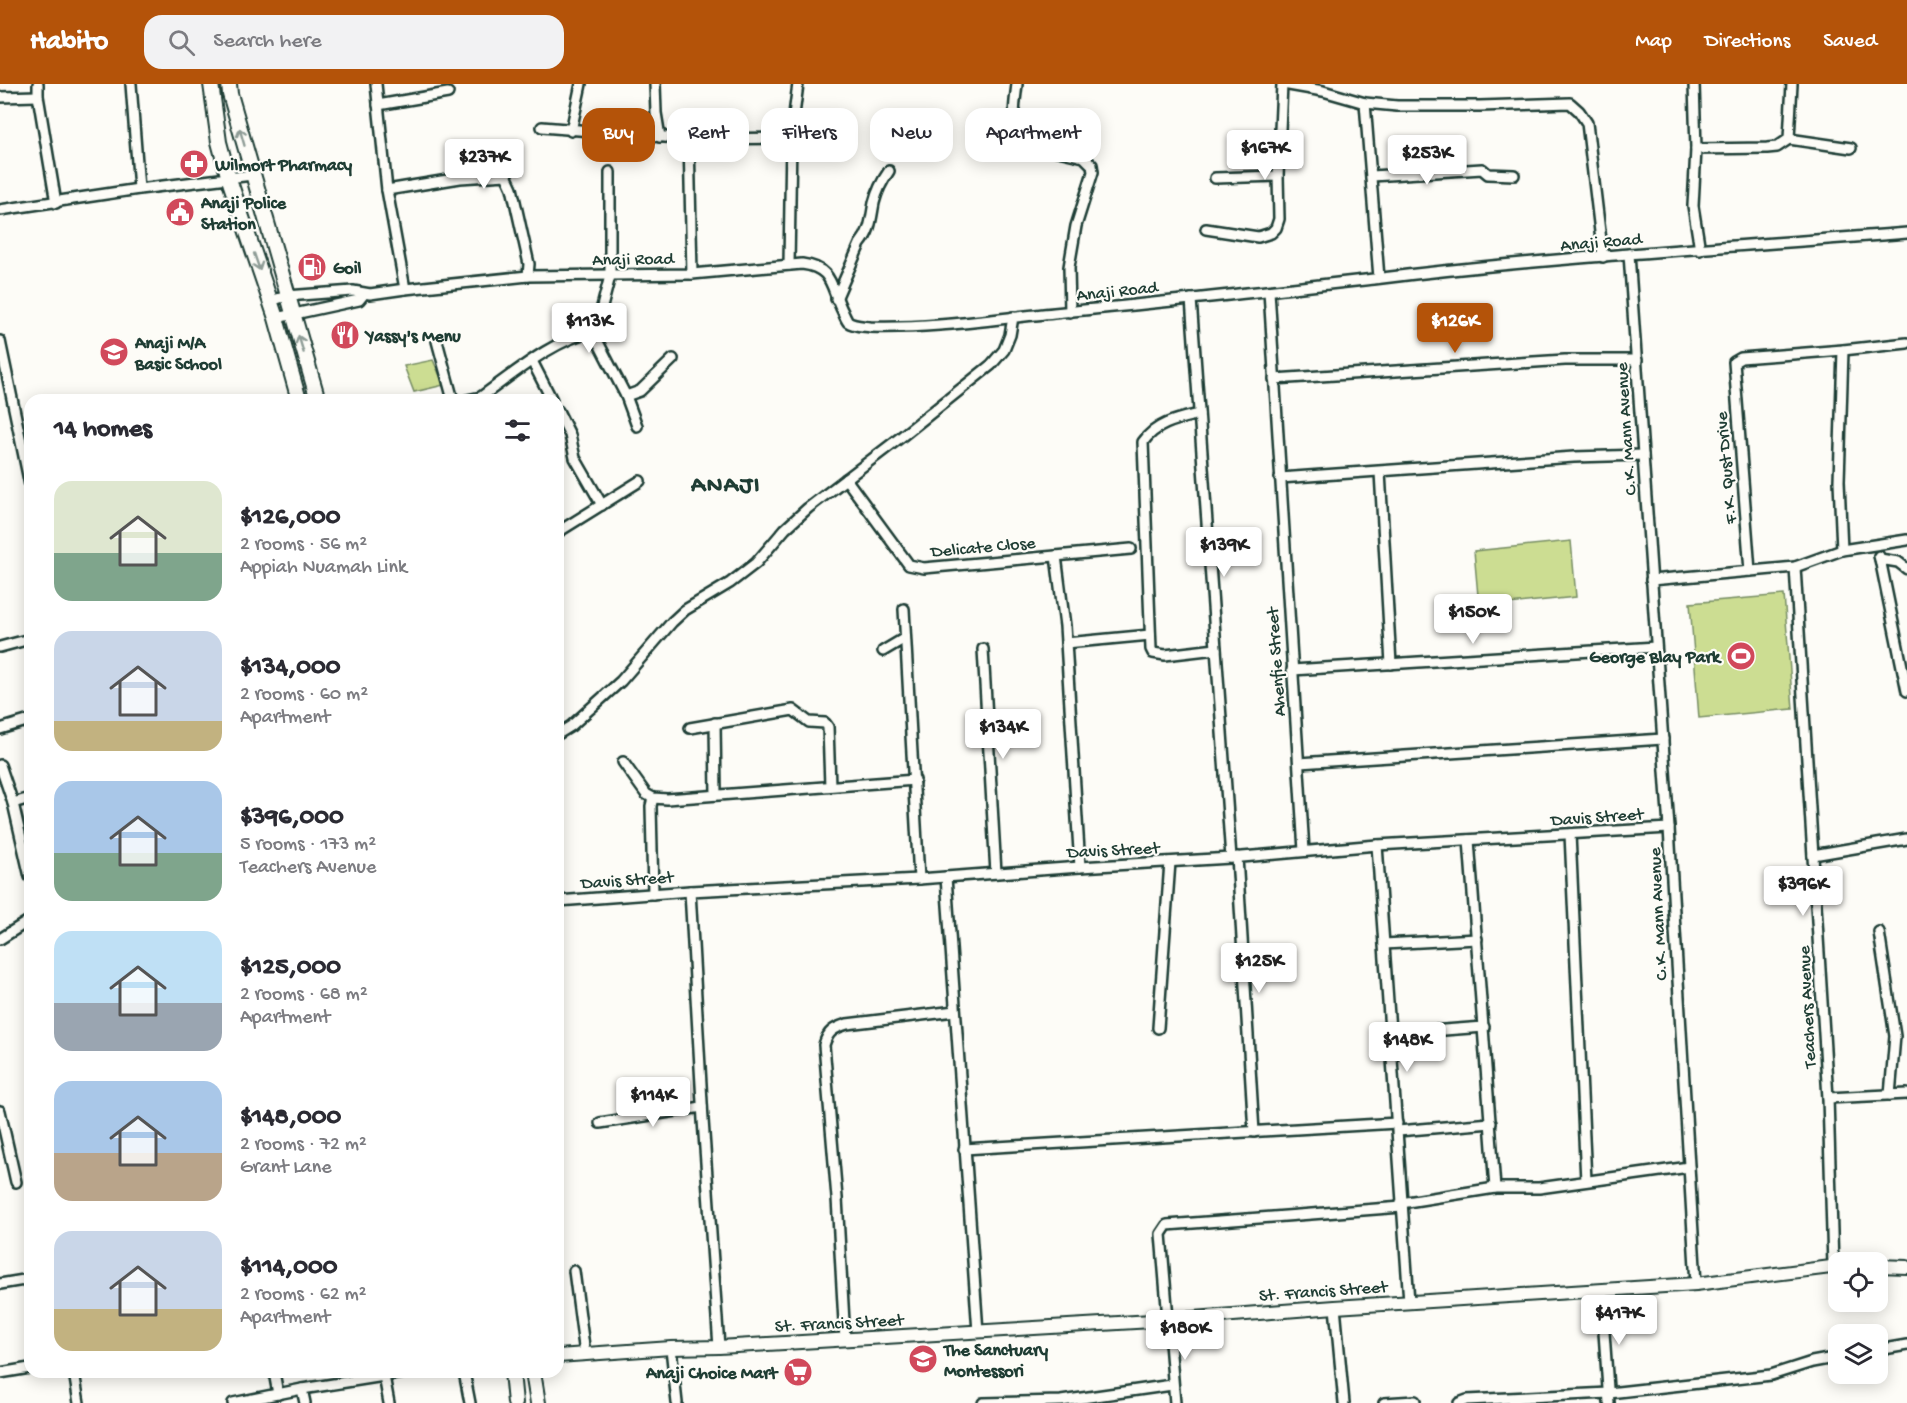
<!DOCTYPE html>
<meta charset="utf-8">
<style>
body{margin:0;font-family:"Gochi Hand",sans-serif;background:#f2f2f3;color:#2b2b33;height:100vh;display:flex;flex-direction:column;font-size:22px;white-space:nowrap}
*{box-sizing:border-box;margin:0}
p{font-size:20px;color:#7c7c81}
.icon{flex:none;width:33px;height:33px;fill:none;stroke:currentColor;stroke-width:2;stroke-linecap:round;stroke-linejoin:round}
.map{position:relative;flex:1;overflow:hidden}
.panel{position:absolute;left:24px;top:310px;width:540px;height:984px;display:flex;flex-direction:column;background:#fff;border-radius:18px;box-shadow:0 3px 15px #0003}
.panel>*{flex:none}
.top-card{position:absolute;left:582px;top:24px;width:570px;height:54px;display:flex;gap:12px}
.controls{position:absolute;left:1828px;top:1168px;display:grid;gap:12px}
.controls a{display:grid;place-items:center;width:60px;height:60px;border-radius:12px;background:#fff;box-shadow:0 3px 15px #0003;font-size:30px}
.price{position:absolute;translate:-50% -51px;padding:0 14px;border-radius:6px;background:#fff;color:#222;font-size:20px;line-height:39px;filter:drop-shadow(0 2px 3px #0008)}
.price::after{content:'';position:absolute;left:50%;top:36px;width:18px;height:14px;margin-left:-9px;background:inherit;clip-path:polygon(0 0,100% 0,50% 100%)}
.price.active{background:#b45309;color:#fff}
ul{padding:0;list-style:none}
li{display:flex;align-items:center;gap:18px;height:150px;padding:0 30px}
li span{display:grid;place-items:center;flex:none;width:168px;height:120px;border-radius:18px;color:#555}
li>.icon{margin-inline-start:auto}
span .icon{width:72px;height:72px;fill:#fffc;stroke-width:1}
li b{font-size:26px}
h2{display:flex;justify-content:space-between;align-items:center;height:72px;padding:0 30px;font-size:26px}
.pill{padding:0 21px;border-radius:18px;background:#fff;box-shadow:0 3px 15px #0003;font-size:21px;line-height:54px}
.pill.active{background:#b45309;color:#fff}
header{display:flex;align-items:center;gap:36px;box-sizing:border-box;height:84px;padding:0 30px;background:#b45309;color:#fff}
header strong{font-size:28px}
nav{display:flex;gap:33px;margin-inline-start:auto;font-size:21px}
.search{width:420px;height:54px;background:#f2f2f3;display:flex;align-items:center;gap:15px;box-sizing:border-box;padding:0 21px;border-radius:18px;color:#7c7c81;font-size:22px}
.map>svg:first-child{display:block}
</style>
<header>
<strong>Habito</strong>
<div class="search"><svg class="icon" aria-label="search" viewBox="0 0 24 24"><circle cx="10" cy="10" r="6"/><path d="M15 15l6 6"/></svg>Search here</div>
<nav><a>Map</a><a>Directions</a><a>Saved</a></nav>
</header>
<div class="map">
<svg width="1907" height="1319" viewBox="0 0 1907 1319">
<rect width="100%" height="100%" fill="#fdfcf7"/>
<filter id="ink" filterUnits="userSpaceOnUse"><feTurbulence type="fractalNoise" baseFrequency=".0167" numOctaves="2"/><feDisplacementMap in="SourceGraphic" scale="12" xChannelSelector="R" yChannelSelector="G"/><feConvolveMatrix kernelMatrix="1 2 1 2 8 2 1 2 1" color-interpolation-filters="sRGB"/></filter>
<g filter="url(#ink)">
<!-- green -->
<g fill="#ccdd92" stroke="#768d63" stroke-width="1.5">
<polygon points="433,276 444,301 414,308 404,282"/>
<polygon points="1571,457 1576,513 1479,523 1474,467"/>
<polygon points="1784,511 1793,625 1699,634 1690,519"/>
</g>
<g fill="none" stroke-linecap="round" stroke-linejoin="round">
<!-- minor casing -->
<g stroke="#1f3d34" stroke-width="14">
<g id="minor">
<polyline points="38,0 38,12 56,119"/>
<polyline points="131,0 139,105"/>
<polyline points="376,0 387,106 405,205"/>
<polyline points="655,0 656,29 660,53"/>
<path d="M1017,0C1015,20 1008,47 1028,60L1084,73L1092,81L1093,88L1076,142L1069,183L1070,228"/>
<polyline points="1283,0 1323,7 1365,19 1397,22 1480,22 1570,19 1579,27 1587,39 1603,173"/>
<polyline points="1694,0 1696,65"/>
<polyline points="0,13 38,12"/>
<polyline points="1365,19 1379,194"/>
<polyline points="378,21 448,9"/>
<polyline points="542,43 689,55 791,54"/>
<polyline points="571,47 581,0"/>
<polyline points="689,55 692,190"/>
<polyline points="1789,55 1851,64"/>
<polyline points="610,88 610,192 596,246 598,258 626,312 637,342"/>
<polyline points="1372,92 1482,85 1488,90 1514,91"/>
<polyline points="1215,94 1278,92"/>
<polyline points="387,106 460,94 506,91 512,104 529,180 528,192"/>
<polyline points="0,126 139,105 252,91"/>
<polyline points="1206,145 1258,153 1271,149 1276,144 1279,135 1278,92 1282,0"/>
<polyline points="1700,166 1693,122 1696,65 1767,64 1777,63 1789,55 1792,0"/>
<polyline points="1629,170 1669,744 1696,1200"/>
<polyline points="789,181 791,54 798,0"/>
<polyline points="1269,207 1304,767"/>
<path d="M836,215L860,160C871,147 871,134 874,119C877,107 882,97 889,87"/>
<polyline points="1191,215 1231,774"/>
<path d="M270,217L287,212L353,207L370,210L405,205L528,192L692,190L802,180C834,184 830,203 843,228C843,229 847,237 848,238C853,242 864,242 870,243C931,245 993,235 1054,229C1161,219 1267,207 1374,195C1551,173 1729,163 1907,149"/>
<polyline points="276,234 359,216 364,210"/>
<polyline points="0,257 30,401"/>
<polyline points="437,257 453,316"/>
<polyline points="532,277 552,316"/>
<polyline points="1274,295 1565,276 1637,276"/>
<polyline points="626,312 640,307 673,275"/>
<path d="M467,316L481,313C517,287 553,256 596,246"/>
<polyline points="558,327 570,351 575,374 602,421"/>
<path d="M1199,330C1178,335 1156,339 1143,358L1151,565L1153,569L1165,571L1216,565"/>
<polyline points="1380,388 1391,580"/>
<polyline points="1280,394 1574,373 1643,371"/>
<polyline points="846,395 909,481 924,484 1131,465"/>
<polyline points="558,448 640,397"/>
<polyline points="1842,466 1839,397 1843,266"/>
<polyline points="1056,472 1065,542 1080,783"/>
<polyline points="1879,472 1880,475 1898,478 1907,485"/>
<polyline points="1880,475 1907,607"/>
<polyline points="1795,483 1828,1014 1833,1182"/>
<polyline points="1750,487 1734,278 1741,274 1843,266 1907,259"/>
<polyline points="1651,496 1795,483 1842,466 1907,456"/>
<polyline points="904,525 919,795"/>
<polyline points="1066,559 1150,551"/>
<polyline points="0,563 30,555"/>
<polyline points="983,565 996,789"/>
<polyline points="883,567 905,554"/>
<polyline points="1292,586 1656,563"/>
<polyline points="715,639 716,711"/>
<polyline points="690,644 793,626 809,638 825,639 828,643 830,702"/>
<polyline points="0,645 30,636"/>
<polyline points="558,650 571,642 621,597 672,538 685,526 730,499 756,479 785,445 808,424 901,353 991,281 1004,266 1010,251 1013,233"/>
<polyline points="623,678 646,710 653,714 667,715 915,696"/>
<polyline points="1299,679 1663,655"/>
<polyline points="0,681 13,719 30,793"/>
<polyline points="13,719 30,714"/>
<polyline points="1570,750 1586,1097"/>
<polyline points="1469,756 1495,1104"/>
<polyline points="1377,761 1409,1218"/>
<polyline points="1813,771 1907,755"/>
<polyline points="1237,773 1254,1048"/>
<polyline points="946,793 978,1248"/>
<polyline points="690,807 703,1036 719,1263"/>
<polyline points="653,810 651,722 653,714"/>
<polyline points="558,817 690,807 919,795 1080,783 1231,774 1377,761 1669,744"/>
<polyline points="1879,848 1895,952 1890,1011"/>
<polyline points="0,855 30,836"/>
<polyline points="1384,860 1477,855"/>
<polyline points="1158,944 1170,778"/>
<polyline points="1391,950 1484,943"/>
<polyline points="1828,1014 1907,1010"/>
<polyline points="0,1027 16,1098"/>
<polyline points="600,1039 702,1023"/>
<polyline points="1398,1047 1491,1039"/>
<polyline points="964,1065 1397,1039"/>
<polyline points="1401,1119 1495,1104 1539,1104 1689,1083"/>
<polyline points="574,1187 585,1270"/>
<polyline points="0,1200 30,1195"/>
<polyline points="1601,1206 1609,1319"/>
<polyline points="1335,1223 1344,1319"/>
<path d="M845,1256L837,1114L824,961C828,947 834,944 847,940L955,927"/>
<polyline points="671,1264 677,1319"/>
<polyline points="1878,1266 1907,1261"/>
<polyline points="74,1288 79,1319"/>
<polyline points="274,1288 278,1310"/>
<polyline points="464,1288 470,1319"/>
<polyline points="0,1289 30,1284"/>
<polyline points="384,1292 389,1319"/>
<polyline points="302,1305 305,1319"/>
<polyline points="233,1319 302,1305 409,1288"/>
<polyline points="983,1319 1061,1317 1172,1301"/>
<polyline points="1175,1319 1161,1150 1167,1141 1402,1123"/>
<polyline points="1384,1319 1415,1317"/>
<polyline points="1459,1319 1467,1316 1609,1309 1771,1291 1812,1278 1839,1273"/>
</g>
</g>
<!-- tertiary casing -->
<g stroke="#1f3d34" stroke-width="16">
<g id="tertiary">
<polyline points="1878,1182 1907,1183"/>
<polyline points="558,1272 671,1264 719,1263 1169,1236 1335,1223 1696,1200 1839,1182"/>
</g>
</g>
<!-- secondary casing -->
<g stroke="#1f3d34" stroke-width="18">
<g id="secondary">
<polyline points="211,0 219,58 229,95 276,234 299,316"/>
<polyline points="229,0 230,10 318,316"/>
<polyline points="512,1288 515,1319"/>
<polyline points="533,1288 538,1319"/>
</g>
</g>
<!-- minor -->
<use href="#minor" stroke="#fdfcf7" stroke-width="9"/>
<!-- tertiary -->
<use href="#tertiary" stroke="#fdfcf7" stroke-width="12"/>
<!-- secondary -->
<use href="#secondary" stroke="#fdfcf7" stroke-width="14"/>
</g>
<!-- one-way arrows -->
<defs><path id="oneway-shaft" d="M-6 0H5M1.5-3L5.5 0L1.5 3" fill="none" stroke-width="1.6" stroke-linecap="round" stroke-linejoin="round" transform="scale(1.5)"/></defs>
<g stroke="#8e9c96">
<use href="#oneway-shaft" transform="translate(242 53) rotate(-106)"/>
<use href="#oneway-shaft" transform="translate(257 178) rotate(71)"/>
<use href="#oneway-shaft" transform="translate(301 260) rotate(-107)"/>
</g>
</g>
<!-- icons -->
<defs>
<g id="pharmacy-disc" transform="scale(1.5)"><circle r="9.5" fill="#d1495b" stroke="#fdfcf7"/><path d="M-2-6h4v4h4v4h-4v4h-4v-4h-4v-4h4Z" fill="#fff"/></g>
<g id="civic-disc" transform="scale(1.5)"><circle r="9.5" fill="#d1495b" stroke="#fdfcf7"/><path d="M-.6-6.5H3V-4.5H.6V-3L4-1V1h2V6H-6V1h2V-1L-.6-3ZM-1.2 2.5V6h2.4V2.5Z" fill="#fff"/></g>
<g id="fuel-disc" transform="scale(1.5)"><circle r="9.5" fill="#d1495b" stroke="#fdfcf7"/><path d="M-5.5-6h7V0h2V4h1.3V-2.5L3-4.5l.8-.8L6-3V5H2.5V1h-1V6h-7ZM-4.2-4.7v3.2H.2V-4.7Z" fill="#fff"/></g>
<g id="restaurant-disc" transform="scale(1.5)"><circle r="9.5" fill="#d1495b" stroke="#fdfcf7"/><path d="M-5-6h1v4h1v-4h1v4h1v-4h1v5L-1.5 .5V6h-2V.5L-5-1ZM5-6V6H3V1.5H1.5Q1.5-4 5-6Z" fill="#fff"/></g>
<g id="school-disc" transform="scale(1.5)"><circle r="9.5" fill="#d1495b" stroke="#fdfcf7"/><path d="M0-5L7-2L0 1L-7-2ZM-4 1L0 2.5L4 1V4Q0 6-4 4Z" fill="#fff"/></g>
<g id="stadium-disc" transform="scale(1.5)"><circle r="9.5" fill="#d1495b" stroke="#fdfcf7"/><path d="M0-5a6.5 5 0 1 0 0 10a6.5 5 0 1 0 0-10ZM-3.5-1.8h7v3.6h-7Z" fill="#fff"/></g>
<g id="supermarket-disc" transform="scale(1.5)"><circle r="9.5" fill="#d1495b" stroke="#fdfcf7"/><path d="M-6-5.5h2.5l.6 2H6L4.5 2H-2.5L-4.4-4H-6ZM-1.5 3.2a1.3 1.3 0 1 0 .1 0ZM3 3.2a1.3 1.3 0 1 0 .1 0Z" fill="#fff"/></g>
</defs>
<g fill-rule="evenodd">
<use href="#pharmacy-disc" x="194" y="80"/>
<use href="#civic-disc" x="180" y="128"/>
<use href="#fuel-disc" x="312" y="183"/>
<use href="#restaurant-disc" x="345" y="251"/>
<use href="#school-disc" x="114" y="268"/>
<use href="#stadium-disc" x="1741" y="572"/>
<use href="#school-disc" x="923" y="1275"/>
<use href="#supermarket-disc" x="798" y="1288"/>
</g>
<g text-anchor="middle" stroke-width="4.5" stroke-linejoin="round" paint-order="stroke">
<!-- poi labels -->
<g font-size="18" font-weight="bold" fill="#1f3d34" stroke="#fdfcf7" text-anchor="start">
<text x="215" y="86">Wilmort Pharmacy</text>
<text x="201" y="124">Anaji Police<tspan x="201" dy="21">Station</tspan></text>
<text x="333" y="189">Goil</text>
<text x="366" y="257">Yassy's Menu</text>
<text x="135" y="264">Anaji M/A<tspan x="135" dy="21">Basic School</tspan></text>
<text x="1720" y="578" text-anchor="end">George Blay Park</text>
<text x="944" y="1271">The Sanctuary<tspan x="944" dy="21">Montessori</tspan></text>
<text x="777" y="1294" text-anchor="end">Anaji Choice Mart</text>
</g>
<!-- street labels -->
<g font-size="18" fill="#1f3d34" stroke="#fdfcf7">
<text transform="translate(1601 157) rotate(-5)" y="6">Anaji Road</text>
<text transform="translate(633 174) rotate(-1)" y="6">Anaji Road</text>
<text transform="translate(1117 206) rotate(-6)" y="6">Anaji Road</text>
<text transform="translate(1625 345) rotate(-94)" y="6">C.K. Mann Avenue</text>
<text transform="translate(1725 384) rotate(-95)" y="6">F.K. Qust Drive</text>
<text transform="translate(983 462) rotate(-5)" y="6">Delicate Close</text>
<text transform="translate(1275 578) rotate(-94)" y="6">Ahenfie Street</text>
<text transform="translate(1597 732) rotate(-4)" y="6">Davis Street</text>
<text transform="translate(1113 765) rotate(-3)" y="6">Davis Street</text>
<text transform="translate(627 795) rotate(-4)" y="6">Davis Street</text>
<text transform="translate(1657 830) rotate(-93)" y="6">C.K. Mann Avenue</text>
<text transform="translate(1806 923) rotate(-93)" y="6">Teachers Avenue</text>
<text transform="translate(1323 1206) rotate(-4)" y="6">St. Francis Street</text>
<text transform="translate(839 1238) rotate(-3)" y="6">St. Francis Street</text>
</g>
<!-- district labels -->
<g font-size="24" font-weight="bold" letter-spacing="1.5" fill="#1f3d34" stroke="#fdfcf7">
<text x="726" y="407">ANAJI</text>
</g>
</g>
</svg>
<div class="controls">
<a><svg class="icon" aria-label="locate" viewBox="0 0 24 24"><circle cx="12" cy="12" r="6"/><path d="M12 2v4M12 18v4M2 12h4M18 12h4"/></svg></a>
<a><svg class="icon" aria-label="layers" viewBox="0 0 24 24"><path d="M12 4l9 5-9 5-9-5zM3 14l9 5 9-5"/></svg></a>
</div>
<b class="price" style="left:1265px;top:97px">$167K</b>
<b class="price" style="left:1427px;top:102px">$253K</b>
<b class="price" style="left:484px;top:106px">$237K</b>
<b class="price" style="left:589px;top:270px">$113K</b>
<b class="price active" style="left:1455px;top:270px">$126K</b>
<b class="price" style="left:1224px;top:494px">$139K</b>
<b class="price" style="left:1473px;top:561px">$150K</b>
<b class="price" style="left:1003px;top:676px">$134K</b>
<b class="price" style="left:1803px;top:833px">$396K</b>
<b class="price" style="left:1259px;top:910px">$125K</b>
<b class="price" style="left:1407px;top:989px">$148K</b>
<b class="price" style="left:653px;top:1044px">$114K</b>
<b class="price" style="left:1619px;top:1262px">$417K</b>
<b class="price" style="left:1185px;top:1277px">$180K</b>
<div class="top-card">
<a class="pill active">Buy</a>
<a class="pill">Rent</a>
<a class="pill">Filters</a>
<a class="pill">New</a>
<a class="pill">Apartment</a>
</div>
<section class="panel">
<h2>14 homes<svg class="icon" aria-label="filters" viewBox="0 0 24 24"><path d="M4 7h16M4 17h16"/><circle cx="9" cy="7" r="2"/><circle cx="15" cy="17" r="2"/></svg></h2>
<ul>
<li><span style="background:linear-gradient(#dfe7d0 60%,#7fa58c 0)"><svg class="icon" aria-label="home" viewBox="0 0 24 24"><path d="M3 11l9-7 9 7M6 9v11h12V9"/></svg></span><div><b>$126,000</b><p>2 rooms · 56 m²</p><p>Appiah Nuamah Link</p></div></li>
<li><span style="background:linear-gradient(#c9d6e8 75%,#c2b280 0)"><svg class="icon" aria-label="home" viewBox="0 0 24 24"><path d="M3 11l9-7 9 7M6 9v11h12V9"/></svg></span><div><b>$134,000</b><p>2 rooms · 60 m²</p><p>Apartment</p></div></li>
<li><span style="background:linear-gradient(#a9c7e8 60%,#7fa58c 0)"><svg class="icon" aria-label="home" viewBox="0 0 24 24"><path d="M3 11l9-7 9 7M6 9v11h12V9"/></svg></span><div><b>$396,000</b><p>5 rooms · 173 m²</p><p>Teachers Avenue</p></div></li>
<li><span style="background:linear-gradient(#bfe0f5 60%,#9aa5b1 0)"><svg class="icon" aria-label="home" viewBox="0 0 24 24"><path d="M3 11l9-7 9 7M6 9v11h12V9"/></svg></span><div><b>$125,000</b><p>2 rooms · 68 m²</p><p>Apartment</p></div></li>
<li><span style="background:linear-gradient(#a9c7e8 60%,#b9a48a 0)"><svg class="icon" aria-label="home" viewBox="0 0 24 24"><path d="M3 11l9-7 9 7M6 9v11h12V9"/></svg></span><div><b>$148,000</b><p>2 rooms · 72 m²</p><p>Grant Lane</p></div></li>
<li><span style="background:linear-gradient(#c9d6e8 65%,#c2b280 0)"><svg class="icon" aria-label="home" viewBox="0 0 24 24"><path d="M3 11l9-7 9 7M6 9v11h12V9"/></svg></span><div><b>$114,000</b><p>2 rooms · 62 m²</p><p>Apartment</p></div></li>
</ul>
</section>
</div>
